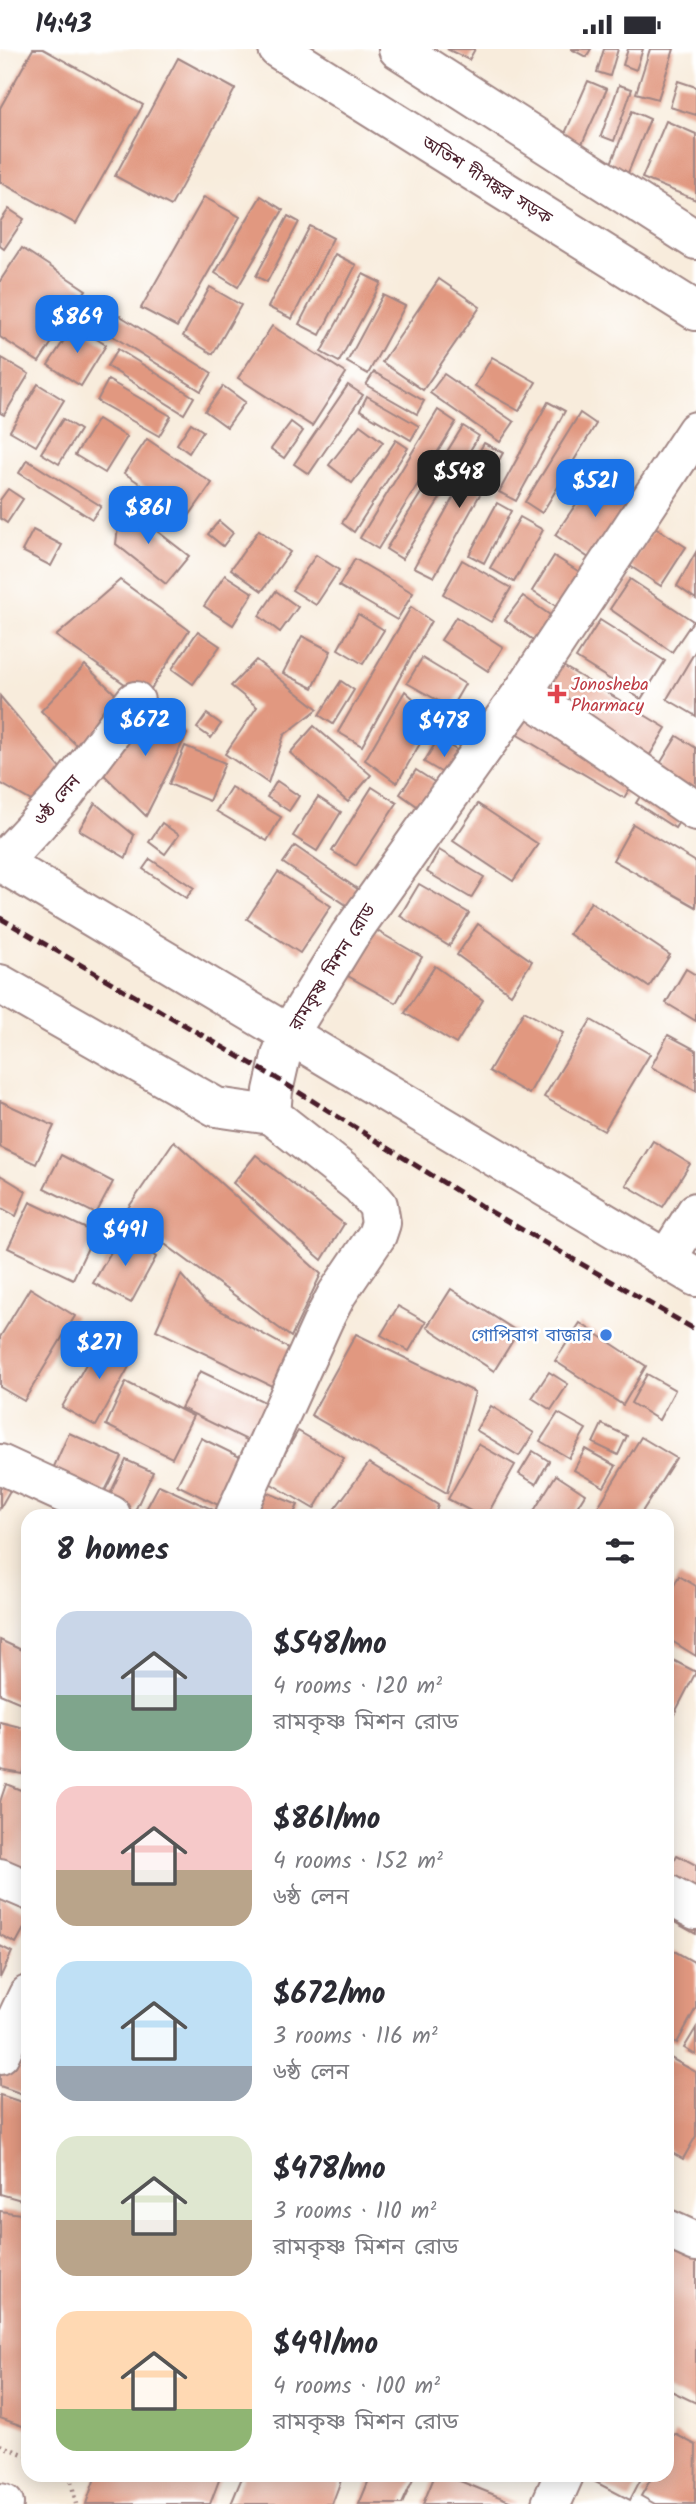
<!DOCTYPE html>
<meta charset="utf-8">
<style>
body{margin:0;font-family:Kalam,"Noto Sans Bengali",sans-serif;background:#f2f2f3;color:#2b2b33;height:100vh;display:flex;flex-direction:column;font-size:26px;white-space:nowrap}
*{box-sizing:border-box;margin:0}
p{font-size:23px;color:#7c7c81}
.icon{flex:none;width:38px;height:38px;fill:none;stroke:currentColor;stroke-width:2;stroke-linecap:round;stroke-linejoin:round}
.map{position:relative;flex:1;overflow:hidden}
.drawer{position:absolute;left:21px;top:1460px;width:653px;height:973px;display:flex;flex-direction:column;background:#fff;border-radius:21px;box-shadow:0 4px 18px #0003}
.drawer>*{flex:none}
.price{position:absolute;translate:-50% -60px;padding:0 16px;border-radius:14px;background:#1a73e8;color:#fff;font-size:23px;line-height:46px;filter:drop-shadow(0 2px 4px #0008)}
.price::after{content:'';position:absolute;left:50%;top:42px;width:21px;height:16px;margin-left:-10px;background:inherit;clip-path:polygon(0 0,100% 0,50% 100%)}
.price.active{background:#222;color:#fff}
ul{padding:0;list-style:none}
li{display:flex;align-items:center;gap:21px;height:175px;padding:0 35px}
li span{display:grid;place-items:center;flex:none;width:196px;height:140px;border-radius:21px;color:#555}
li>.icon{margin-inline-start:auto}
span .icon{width:84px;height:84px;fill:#fffc;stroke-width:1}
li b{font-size:30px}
h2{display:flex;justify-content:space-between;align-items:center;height:84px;padding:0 35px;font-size:30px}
.status{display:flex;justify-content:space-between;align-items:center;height:49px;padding:0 35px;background:#fff;direction:ltr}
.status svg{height:19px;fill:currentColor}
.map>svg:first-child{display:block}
</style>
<div class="status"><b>14:43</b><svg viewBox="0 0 49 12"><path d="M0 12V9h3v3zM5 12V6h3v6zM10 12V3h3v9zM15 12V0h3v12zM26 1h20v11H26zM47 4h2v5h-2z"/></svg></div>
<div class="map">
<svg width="696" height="2455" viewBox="0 0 696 2455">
<rect width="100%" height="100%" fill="#fff"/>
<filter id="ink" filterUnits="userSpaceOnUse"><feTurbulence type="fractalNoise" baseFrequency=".0143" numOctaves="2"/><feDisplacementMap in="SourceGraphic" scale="14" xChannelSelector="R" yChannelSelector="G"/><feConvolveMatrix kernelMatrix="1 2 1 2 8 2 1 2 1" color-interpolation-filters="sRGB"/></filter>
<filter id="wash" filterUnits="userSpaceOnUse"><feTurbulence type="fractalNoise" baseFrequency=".00686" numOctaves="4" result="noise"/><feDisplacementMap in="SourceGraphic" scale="28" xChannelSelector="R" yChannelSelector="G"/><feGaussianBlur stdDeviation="1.57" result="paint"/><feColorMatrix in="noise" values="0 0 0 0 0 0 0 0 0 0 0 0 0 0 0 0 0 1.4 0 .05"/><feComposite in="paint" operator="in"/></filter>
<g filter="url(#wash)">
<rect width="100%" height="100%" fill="#f8ecdc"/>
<g id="blocks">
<!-- building -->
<g fill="#e19880">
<polygon points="33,0 43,0 143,56 76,175 0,133 0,59"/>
<polygon points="447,0 475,0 469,11"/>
<polygon points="571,0 591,0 586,8"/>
<polygon points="604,0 618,0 610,27 597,23"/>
<polygon points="628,0 643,0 636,21 623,16"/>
<polygon points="650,0 674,0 658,50 636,44"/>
<polygon points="178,9 235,40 171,157 115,127"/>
<polygon points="588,32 607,40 581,97 563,89"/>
<polygon points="678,32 696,38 696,66 670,58"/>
<polygon points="619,36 632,40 614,92 601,87"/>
<polygon points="632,62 650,70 628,124 610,117"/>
<polygon points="666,72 696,85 696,151 642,129"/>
<polygon points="261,147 283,161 238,238 215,224"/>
<polygon points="204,148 240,168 177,278 141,259"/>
<polygon points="9,160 24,170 4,200 0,197 0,173"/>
<polygon points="288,167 299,173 267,233 256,227"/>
<polygon points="310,177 333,189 292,270 268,258"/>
<polygon points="22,199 86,241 39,313 0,288 0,232"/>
<polygon points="335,205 356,216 320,286 299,275"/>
<polygon points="363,225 381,234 339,313 321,303"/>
<polygon points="439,230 480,258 423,341 382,313"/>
<polygon points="210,238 241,256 213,305 183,287"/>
<polygon points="383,246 405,257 368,325 347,313"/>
<polygon points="93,250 212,324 201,342 82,268"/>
<polygon points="74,276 106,296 81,337 48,316"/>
<polygon points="272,277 346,324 312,377 238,329"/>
<polygon points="118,300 194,348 184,365 107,317"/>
<polygon points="492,308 536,333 519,362 475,337"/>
<polygon points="2,309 29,325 4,366 0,364"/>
<polygon points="374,323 424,352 417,365 366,336"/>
<polygon points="444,325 514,373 500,393 430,344"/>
<polygon points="108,331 171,367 159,387 97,352"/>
<polygon points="38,335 64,351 36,397 10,382"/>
<polygon points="348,336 363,346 309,425 294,415"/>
<polygon points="223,337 245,353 227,378 205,362"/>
<polygon points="367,347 419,377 411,391 360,361"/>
<polygon points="548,353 565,362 516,452 499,443"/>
<polygon points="438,361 456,373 378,500 360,489"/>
<polygon points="580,364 596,375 542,464 525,453"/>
<polygon points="63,370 80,381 59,415 41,404"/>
<polygon points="98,370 127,388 105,424 75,406"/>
<polygon points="291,373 303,382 284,409 271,400"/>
<polygon points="191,374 203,382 189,404 177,395"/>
<polygon points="360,376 383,393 352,434 329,416"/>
<polygon points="463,377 479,387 402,510 386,500"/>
<polygon points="147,390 212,434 189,467 124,424"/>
<polygon points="396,391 408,399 354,483 342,474"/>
<polygon points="484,394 503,404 434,528 414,518"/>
<polygon points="27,411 101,457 92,470 19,424"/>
<polygon points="595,427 635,454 595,513 555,486"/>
<polygon points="8,440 23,450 7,474 0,469 0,451"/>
<polygon points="121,454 189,507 166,535 116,495"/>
<polygon points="497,454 511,462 484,514 469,506"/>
<polygon points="520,468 543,481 514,533 490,519"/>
<polygon points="219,472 233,484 223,497 208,485"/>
<polygon points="655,478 686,498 661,537 630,517"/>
<polygon points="33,481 62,496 51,517 22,502"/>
<polygon points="259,481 290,503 262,542 231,520"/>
<polygon points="696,503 696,550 677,537"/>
<polygon points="316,506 339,521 316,556 292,541"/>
<polygon points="554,507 586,527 564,562 532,542"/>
<polygon points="355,510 413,544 397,571 339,537"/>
<polygon points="462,511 511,539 491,573 443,545"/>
<polygon points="225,526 253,544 233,576 204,557"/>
<polygon points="630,530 693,572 672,603 610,560"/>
<polygon points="120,531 189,581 145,649 56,587"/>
<polygon points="276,542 298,558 280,583 259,567"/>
<polygon points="523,547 560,573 543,598 505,571"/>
<polygon points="411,558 431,572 362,697 338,683"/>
<polygon points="358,565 384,581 363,615 338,600"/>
<polygon points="456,568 503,598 488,622 441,591"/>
<polygon points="600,571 665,612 641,650 576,609"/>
<polygon points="198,582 220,597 193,635 172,620"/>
<polygon points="302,587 331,602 313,639 283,624"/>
<polygon points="696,601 696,667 667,650"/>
<polygon points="422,609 465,635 451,659 407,634"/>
<polygon points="256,611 318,660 284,686 268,734 225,705 257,658 231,637"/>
<polygon points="558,614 666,679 624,749 516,685"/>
<polygon points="85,616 133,662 90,709 41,662"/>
<polygon points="341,632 354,641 333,675 319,666"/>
<polygon points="405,642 435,669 397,734 365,711"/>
<polygon points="0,647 66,726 35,754 0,734"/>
<polygon points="151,656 187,685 146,767 99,721"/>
<polygon points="207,665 221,675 211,689 197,679"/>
<polygon points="314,677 371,726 348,753 290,704"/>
<polygon points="677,687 696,699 696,746 675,779 636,754"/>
<polygon points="438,690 465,706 451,729 424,713"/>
<polygon points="185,697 225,714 209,752 169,735"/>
<polygon points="416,721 436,734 420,759 400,745"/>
<polygon points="277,732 299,747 289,762 267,748"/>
<polygon points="231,738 281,768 267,792 216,762"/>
<polygon points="372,738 397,754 356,817 332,802"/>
<polygon points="318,748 341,763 317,802 293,787"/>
<polygon points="95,754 134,786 126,809 79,781"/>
<polygon points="478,755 538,795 513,832 453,792"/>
<polygon points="162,774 179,786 165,805 149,793"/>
<polygon points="633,775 696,813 696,858 613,811"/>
<polygon points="295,797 359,841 348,857 283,814"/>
<polygon points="439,801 484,828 471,849 427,823"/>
<polygon points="150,810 194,839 186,849 143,820"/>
<polygon points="278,823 331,857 300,904 247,870"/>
<polygon points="419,835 469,864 449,897 400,867"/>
<polygon points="591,853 670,906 649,938 569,885"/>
<polygon points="478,875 532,912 511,945 457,906"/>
<polygon points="374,880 422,908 396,954 348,927"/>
<polygon points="435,917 483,951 456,995 405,964"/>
<polygon points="686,920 696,926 696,972 666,954"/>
<polygon points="524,962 563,984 529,1045 489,1022"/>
<polygon points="591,971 650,1005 604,1082 544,1048"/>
<polygon points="668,986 696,1001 696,1042 651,1018"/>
<polygon points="0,1052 54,1077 36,1115 0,1098"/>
<polygon points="174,1092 321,1225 291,1288 124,1165"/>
<polygon points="653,1092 690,1115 663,1158 626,1136"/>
<polygon points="61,1106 113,1133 96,1165 44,1139"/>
<polygon points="256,1106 344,1175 322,1211 233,1134"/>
<polygon points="0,1126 26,1142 16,1167 0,1158"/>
<polygon points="30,1153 95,1184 73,1230 8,1199"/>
<polygon points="123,1182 156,1208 131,1254 93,1234"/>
<polygon points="181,1226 205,1253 297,1304 278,1340 156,1281"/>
<polygon points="30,1239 75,1267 24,1352 0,1338 0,1288"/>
<polygon points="451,1240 518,1283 494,1322 427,1278"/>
<polygon points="398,1257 426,1273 409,1302 381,1286"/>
<polygon points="580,1274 646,1317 623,1356 555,1312"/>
<polygon points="356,1285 475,1343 447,1444 311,1366"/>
<polygon points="101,1288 135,1307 96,1377 62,1358"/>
<polygon points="200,1322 275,1358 257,1396 181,1359"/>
<polygon points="549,1323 568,1335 551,1361 532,1349"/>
<polygon points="647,1325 675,1341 659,1371 631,1354"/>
<polygon points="126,1333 193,1367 172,1409 106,1376"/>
<polygon points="491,1357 534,1384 519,1407 476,1381"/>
<polygon points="558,1364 586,1380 569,1409 540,1392"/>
<polygon points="602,1375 627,1387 618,1406 593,1394"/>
<polygon points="298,1382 344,1409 314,1460 268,1433"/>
<polygon points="69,1384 122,1408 99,1454 48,1431"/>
<polygon points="641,1388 676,1409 640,1466 593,1466"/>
<polygon points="201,1389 242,1409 218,1456 177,1436"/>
<polygon points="478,1395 515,1416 487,1466 478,1466 448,1450"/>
<polygon points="585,1400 616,1417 604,1438 574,1421"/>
<polygon points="533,1402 549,1412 536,1435 519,1425"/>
<polygon points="126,1411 153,1423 133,1466 105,1456"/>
<polygon points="369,1414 438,1456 435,1466 330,1466"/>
<polygon points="0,1422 16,1431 0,1459"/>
<polygon points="556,1426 585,1445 572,1466 534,1466 532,1465"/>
<polygon points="159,1436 220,1464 219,1466 143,1466"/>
<polygon points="254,1438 298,1456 293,1466 242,1466"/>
<polygon points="679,1527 696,1537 696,1607 667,1589 667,1549"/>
<polygon points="0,1591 28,1604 28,1657 0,1645"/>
<polygon points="667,1608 696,1623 667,1679"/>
<polygon points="0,1673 28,1680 28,1711 23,1725 0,1721"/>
<polygon points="6,1735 28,1744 28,1827 0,1812 0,1753"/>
<polygon points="677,1806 696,1816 696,1885 667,1869 667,1825"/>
<polygon points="0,1848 28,1863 28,1872 16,1894 0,1886"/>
<polygon points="0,1897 12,1903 0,1929"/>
<polygon points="674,1902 696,1914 696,1959 677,1994 667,1989 667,1915"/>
<polygon points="28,1962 28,2047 0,2037 0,2027"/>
<polygon points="696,1979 696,2006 684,1999"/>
<polygon points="667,2007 696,2023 696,2087 683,2110 667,2101"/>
<polygon points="0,2046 28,2055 28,2153 0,2145"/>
<polygon points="0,2162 28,2166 28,2379 0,2369"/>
<polygon points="667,2180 696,2194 696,2354 667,2340"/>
<polygon points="675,2385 696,2396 695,2455 655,2455 641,2447 653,2426 667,2426 667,2400"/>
<polygon points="96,2426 221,2426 210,2455 86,2455"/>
<polygon points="243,2426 343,2426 332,2455 231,2455"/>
<polygon points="371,2426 415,2426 402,2455 359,2455"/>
<polygon points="435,2426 445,2426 517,2455 423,2455"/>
<polygon points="582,2426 643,2426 630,2451"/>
</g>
</g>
</g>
<g filter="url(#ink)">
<use href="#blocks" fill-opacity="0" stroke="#a18684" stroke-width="2"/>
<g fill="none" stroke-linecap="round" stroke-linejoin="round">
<!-- minor casing -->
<g stroke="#a18684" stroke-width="42">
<g id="minor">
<polyline points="523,643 696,762"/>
<polyline points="0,813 696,1228"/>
<polyline points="1,814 65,745 135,652"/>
<polyline points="0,935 216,1058 271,1066"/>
<polyline points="666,1211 696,1163"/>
<polyline points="0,1415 111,1466"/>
<polyline points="235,1466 324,1270 337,1245 377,1186 381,1174 378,1156 360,1136 271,1066 273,1042 281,1007 288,986 349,887 523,643 696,382"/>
<polyline points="0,1829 28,1841"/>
<polyline points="667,1845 696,1861"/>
<polyline points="0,2005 28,1946"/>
<polyline points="667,2180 696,2193"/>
<polyline points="0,2454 4,2455"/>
<polyline points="551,2455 564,2426"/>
</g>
</g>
<!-- major casing -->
<g stroke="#a18684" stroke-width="42">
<g id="major">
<polyline points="278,0 696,262"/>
<polyline points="398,0 696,191"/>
</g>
</g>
<!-- path -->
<g stroke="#a18684" stroke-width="4.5" stroke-dasharray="2 5" stroke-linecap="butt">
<polyline points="0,2396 28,2407"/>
<polyline points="70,2426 76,2455"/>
</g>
<!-- minor -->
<use href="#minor" stroke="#fff" stroke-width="38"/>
<!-- major -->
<use href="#major" stroke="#fff" stroke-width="38"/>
<!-- rail -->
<polyline stroke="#4a1f2b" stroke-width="5" stroke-dasharray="10 5" stroke-linecap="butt" points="0,869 276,1029 481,1157 696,1281"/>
</g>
</g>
<!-- markers -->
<path fill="#e0444e" stroke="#fff" stroke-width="2.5" d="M553.5 634.5h7v7h7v7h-7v7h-7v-7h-7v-7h7z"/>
<circle fill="#3f7fe0" stroke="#fff" stroke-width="2.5" cx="606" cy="1286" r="7"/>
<g text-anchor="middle" stroke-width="5" stroke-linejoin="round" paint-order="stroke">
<!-- street labels -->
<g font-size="18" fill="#4a1f2b" stroke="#fff">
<text transform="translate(487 131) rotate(32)" y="6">অতিশ দীপঙ্কর সড়ক</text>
<text transform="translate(57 751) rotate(-49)" y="6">৬ষ্ঠ লেন</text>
<text transform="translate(332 918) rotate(-58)" y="6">রামকৃষ্ণ মিশন রোড</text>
</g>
<!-- health labels -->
<g font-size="18" fill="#be3a42" stroke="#fff" text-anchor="start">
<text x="571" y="641">Jonosheba<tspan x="571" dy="21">Pharmacy</tspan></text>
</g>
<!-- shop labels -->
<g font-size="18" fill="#366cbe" stroke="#fff" text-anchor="end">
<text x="592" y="1292">গোপিবাগ বাজার</text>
</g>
</g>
</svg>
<b class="price" style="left:77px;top:306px">$869</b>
<b class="price active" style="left:459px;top:461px">$548</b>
<b class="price" style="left:595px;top:470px">$521</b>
<b class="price" style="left:148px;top:497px">$861</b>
<b class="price" style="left:145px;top:709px">$672</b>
<b class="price" style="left:444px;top:710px">$478</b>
<b class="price" style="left:125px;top:1219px">$491</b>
<b class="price" style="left:99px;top:1332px">$271</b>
<section class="drawer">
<h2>8 homes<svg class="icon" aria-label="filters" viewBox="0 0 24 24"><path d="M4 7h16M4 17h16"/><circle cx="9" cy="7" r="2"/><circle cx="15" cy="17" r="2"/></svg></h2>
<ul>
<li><span style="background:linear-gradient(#c9d6e8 60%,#7fa58c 0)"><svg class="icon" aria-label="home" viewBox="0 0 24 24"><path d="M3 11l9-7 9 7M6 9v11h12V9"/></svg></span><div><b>$548/mo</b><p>4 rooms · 120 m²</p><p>রামকৃষ্ণ মিশন রোড</p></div></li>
<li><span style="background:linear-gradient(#f6c9c9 60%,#b9a48a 0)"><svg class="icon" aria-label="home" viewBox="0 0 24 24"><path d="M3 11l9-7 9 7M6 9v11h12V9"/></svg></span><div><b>$861/mo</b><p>4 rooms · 152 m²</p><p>৬ষ্ঠ লেন</p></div></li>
<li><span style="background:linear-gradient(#bfe0f5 75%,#9aa5b1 0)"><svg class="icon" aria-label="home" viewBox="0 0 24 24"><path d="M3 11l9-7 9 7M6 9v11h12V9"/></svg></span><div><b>$672/mo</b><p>3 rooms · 116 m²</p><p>৬ষ্ঠ লেন</p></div></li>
<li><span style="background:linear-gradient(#dfe7d0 60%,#b9a48a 0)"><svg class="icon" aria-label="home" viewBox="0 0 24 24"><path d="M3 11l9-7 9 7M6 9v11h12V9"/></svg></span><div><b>$478/mo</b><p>3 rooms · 110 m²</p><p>রামকৃষ্ণ মিশন রোড</p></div></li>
<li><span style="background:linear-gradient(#ffd9b3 70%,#8fb573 0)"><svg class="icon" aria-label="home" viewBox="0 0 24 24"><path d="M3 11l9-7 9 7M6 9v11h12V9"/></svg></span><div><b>$491/mo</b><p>4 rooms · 100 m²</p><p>রামকৃষ্ণ মিশন রোড</p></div></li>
</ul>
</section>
</div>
